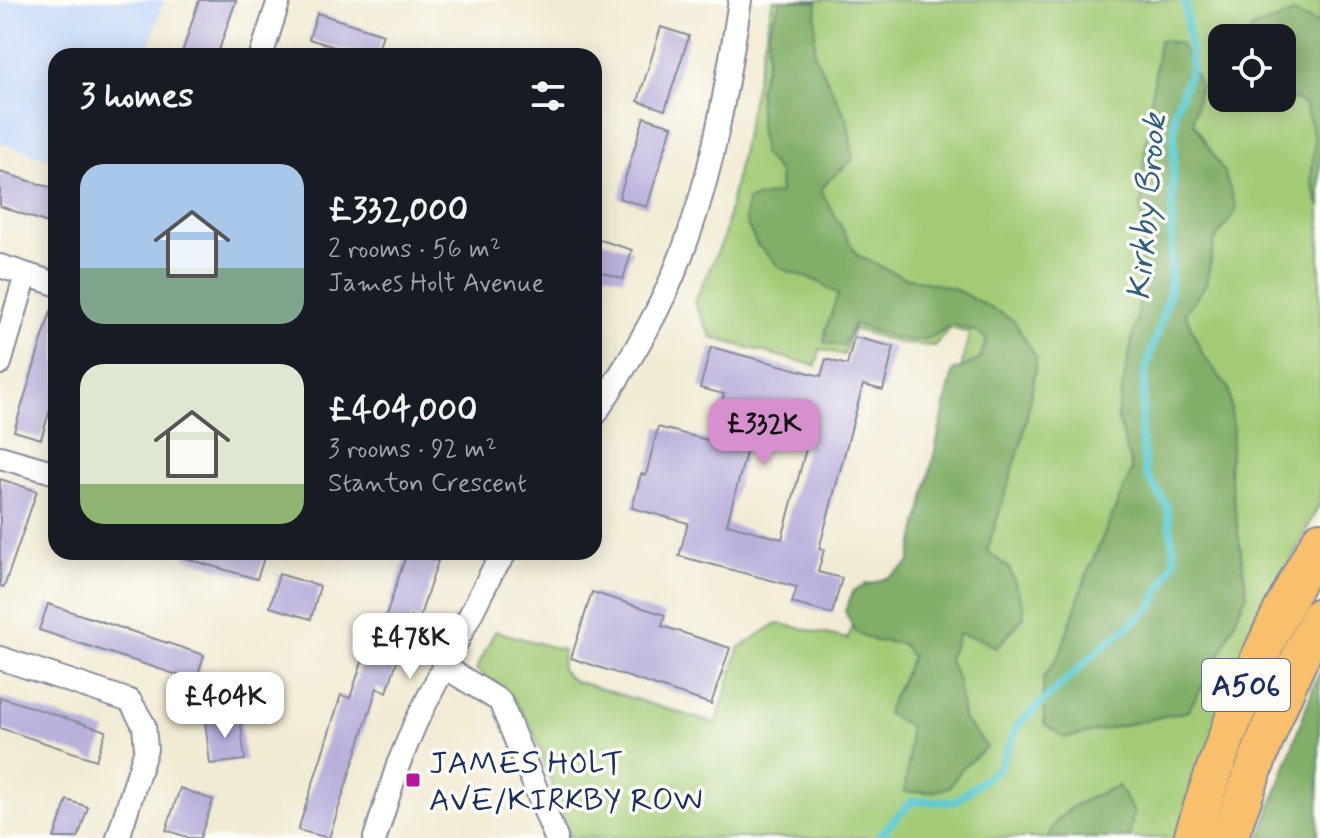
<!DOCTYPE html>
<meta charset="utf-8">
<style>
body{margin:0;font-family:Mynerve,sans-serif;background:#242831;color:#f1f3f6;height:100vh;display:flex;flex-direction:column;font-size:30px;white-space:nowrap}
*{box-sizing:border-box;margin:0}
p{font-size:26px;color:#9ea1a6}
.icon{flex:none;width:44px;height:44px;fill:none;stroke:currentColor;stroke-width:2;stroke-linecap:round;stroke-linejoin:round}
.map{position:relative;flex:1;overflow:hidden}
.sheet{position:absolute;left:48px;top:48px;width:554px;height:512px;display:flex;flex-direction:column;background:#171b24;border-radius:24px;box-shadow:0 4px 20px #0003}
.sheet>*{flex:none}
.buttons{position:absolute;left:1208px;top:24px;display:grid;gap:16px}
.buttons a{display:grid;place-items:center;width:88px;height:88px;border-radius:16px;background:#171b24;box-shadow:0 4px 20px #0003;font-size:40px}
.price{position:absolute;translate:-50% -68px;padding:0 18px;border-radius:16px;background:#fff;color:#222;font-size:26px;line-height:52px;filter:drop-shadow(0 2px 4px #0008)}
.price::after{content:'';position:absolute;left:50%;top:48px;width:24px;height:18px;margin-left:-12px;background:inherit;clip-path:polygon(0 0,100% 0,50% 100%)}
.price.selected{background:#d690ce;color:#111}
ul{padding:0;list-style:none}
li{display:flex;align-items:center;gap:24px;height:200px;padding:0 32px}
li span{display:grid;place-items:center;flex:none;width:224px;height:160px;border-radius:24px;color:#555}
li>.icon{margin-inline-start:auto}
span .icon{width:96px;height:96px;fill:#fffc;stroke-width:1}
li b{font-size:34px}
h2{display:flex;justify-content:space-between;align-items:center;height:96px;padding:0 32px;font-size:34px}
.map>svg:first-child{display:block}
</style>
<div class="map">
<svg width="1320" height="838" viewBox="0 0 1320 838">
<rect width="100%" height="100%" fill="#fdfcf7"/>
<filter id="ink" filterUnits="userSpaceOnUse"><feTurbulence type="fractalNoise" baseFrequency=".0125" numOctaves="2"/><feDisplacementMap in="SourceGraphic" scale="16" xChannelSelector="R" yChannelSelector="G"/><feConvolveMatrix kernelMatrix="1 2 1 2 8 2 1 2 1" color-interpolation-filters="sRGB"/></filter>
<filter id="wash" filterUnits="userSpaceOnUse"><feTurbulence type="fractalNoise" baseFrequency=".006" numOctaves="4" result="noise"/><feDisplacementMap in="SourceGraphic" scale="32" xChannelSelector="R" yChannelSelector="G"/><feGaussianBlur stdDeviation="1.8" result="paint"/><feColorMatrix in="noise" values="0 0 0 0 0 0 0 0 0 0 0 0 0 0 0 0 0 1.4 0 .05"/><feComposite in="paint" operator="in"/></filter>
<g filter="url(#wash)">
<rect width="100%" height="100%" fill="#f2ebd4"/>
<!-- built -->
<polygon fill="#c9dcf9" points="0,0 164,0 146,56 56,56 56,161 0,143"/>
<!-- green -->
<path fill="#a3cb76" stroke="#5f7d6a" stroke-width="2" fill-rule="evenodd" d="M773,0H1320V503L1270,601L1178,838H570L532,727L510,694L476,670L495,631L563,650L561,669L572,680L716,724L739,648L777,623L848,639L865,583L911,591L969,333L950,328L934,346L902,344L853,329L844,355L820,349L816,366L712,338L694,302L723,240ZM1222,38H1282V98H1222Z"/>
<!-- forest -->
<g fill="#82af67" stroke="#4e6f62" stroke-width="2">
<path d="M781,0L817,2L814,54L848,121L853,159L827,182L821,191L857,255L901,276L955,289L1013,320L1037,359L1023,438L987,551L1009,568L1023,605L1024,617L996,648L980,639L959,634L948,659L958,680L963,718L987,747L962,768L949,788L929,792H904L909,760V726L886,713L912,657L901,643L875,641L855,632L845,611L854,590L889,577L909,564L953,371L979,360L987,339L975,331L951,324C944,328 937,335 929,338C906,346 876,331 854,324L843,346L824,342L826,329L838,294L817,281L782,269L757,245L745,220L747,200L780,193L779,173L763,154L759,124V88L767,61L769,29Z"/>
<polygon points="1294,13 1320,24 1320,207 1311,180 1315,141 1305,105 1282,94 1282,38 1250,38 1251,29"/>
<polygon points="1159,40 1180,43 1200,85 1193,122 1224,172 1237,210 1215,240 1206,284 1185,313 1202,353 1229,389 1233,432 1229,469 1247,594 1216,663 1188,711 1065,738 1044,724 1043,679 1060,653 1088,571 1132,470 1117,415 1139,306 1142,176"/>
<polygon points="1320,672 1318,838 1260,838 1318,674"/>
<path d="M1118,786L1134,812L1129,838H1048C1057,808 1092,796 1118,786Z"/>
</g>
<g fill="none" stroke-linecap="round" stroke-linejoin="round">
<!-- stream -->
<polyline stroke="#5ccad0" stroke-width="8" points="877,838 912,801 954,802 999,768 1018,725 1092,656 1152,607 1175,560 1167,506 1146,475 1141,433 1145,372 1170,292 1175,111 1192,68 1185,0"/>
</g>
<g id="blocks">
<!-- building -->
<g fill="#bab0dc" fill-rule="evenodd">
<polygon points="199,0 236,0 217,56 181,56"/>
<polygon points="317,13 383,34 376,56 364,56 309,39"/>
<polygon points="661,27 689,36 665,110 638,101"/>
<polygon points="644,117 672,126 647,207 619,198"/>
<polygon points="0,172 56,189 56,226 0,206"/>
<polygon points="594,238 632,250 623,279 594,270"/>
<polygon points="51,311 56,312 56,390 41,439 14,431"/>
<path d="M854,337L894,347L883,390L863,385L819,549L824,550L818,572L842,578L832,614L792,603L797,587L679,556L688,523L632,508L641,474L646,475L658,427L711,441L724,394L700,388L711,347L821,376L826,359L847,365ZM757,411L812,426L782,539L727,524Z"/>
<polygon points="0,479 37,491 4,587 0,586"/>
<polygon points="184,552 266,552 257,579 184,558"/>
<polygon points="407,552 438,561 419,619 411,617 387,692 377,688 329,838 298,830 341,695 350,698 375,623 383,625"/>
<polygon points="279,574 320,586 311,619 270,607"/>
<polygon points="592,592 665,615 662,626 730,648 711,704 571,658"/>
<polygon points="48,604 204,655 196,681 39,630"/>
<polygon points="0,697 106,731 96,760 0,728"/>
<polygon points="240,716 245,760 210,764 205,720"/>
<polygon points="180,788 213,800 200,838 190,838 166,830"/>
<polygon points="67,800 88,807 78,838 54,838"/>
</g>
</g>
</g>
<g filter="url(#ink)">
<use href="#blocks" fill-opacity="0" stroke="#868d99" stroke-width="2"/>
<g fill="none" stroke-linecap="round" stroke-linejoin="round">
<!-- street casing -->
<g stroke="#868d99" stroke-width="26">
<g id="street">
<polyline points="261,56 279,0"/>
<polyline points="0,266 56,284"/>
<polyline points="0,363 26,275"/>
<path d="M594,416C622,372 652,326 672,278C710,190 726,94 740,0"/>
<polyline points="0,457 56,473"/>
<polyline points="0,658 130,701 144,725 146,749 118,838"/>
<polyline points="443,666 500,701 556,838"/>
<polyline points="375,838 398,765 415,724 492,572 506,552"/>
</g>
</g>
<!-- primary casing -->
<g stroke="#868d99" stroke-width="40">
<g id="primary">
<path d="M1192,838C1224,734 1265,634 1320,540"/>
<path d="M1229,838C1256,762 1284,687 1320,616"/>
</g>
</g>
<!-- street -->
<use href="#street" stroke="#fff" stroke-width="22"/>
<!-- primary -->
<use href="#primary" stroke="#f8bf6c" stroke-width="36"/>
</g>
</g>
<!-- markers -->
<rect fill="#b5179e" stroke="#fdfcf7" stroke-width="3" x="405" y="772" width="16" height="16" rx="4"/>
<g text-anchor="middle" stroke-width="7" stroke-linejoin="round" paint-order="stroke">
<!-- shield labels -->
<rect fill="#fdfcf7" stroke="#5f6c8c" stroke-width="2" x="1202" y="659" width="88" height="52" rx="6"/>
<g font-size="30" font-weight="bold" fill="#1b2f5e">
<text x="1246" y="695">A506</text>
</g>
<!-- poi labels -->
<g font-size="32" fill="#1b2f5e" stroke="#fdfcf7" text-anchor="start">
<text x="429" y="773">JAMES HOLT<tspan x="429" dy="37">AVE/KIRKBY ROW</tspan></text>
</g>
<!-- water labels -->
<g font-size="34" font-style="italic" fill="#2e5e80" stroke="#fdfcf7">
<text transform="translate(1145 207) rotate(-85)" y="12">Kirkby Brook</text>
</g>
</g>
</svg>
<div class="buttons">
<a><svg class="icon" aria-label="locate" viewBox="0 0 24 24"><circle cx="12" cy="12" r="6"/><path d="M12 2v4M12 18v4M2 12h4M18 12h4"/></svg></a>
</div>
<b class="price selected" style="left:764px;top:467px">£332K</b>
<b class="price" style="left:410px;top:681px">£478K</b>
<b class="price" style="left:225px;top:740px">£404K</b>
<section class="sheet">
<h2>3 homes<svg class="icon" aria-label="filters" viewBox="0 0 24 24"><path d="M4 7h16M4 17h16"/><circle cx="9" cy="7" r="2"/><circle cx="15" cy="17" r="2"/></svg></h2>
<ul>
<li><span style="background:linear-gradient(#a9c7e8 65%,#7fa58c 0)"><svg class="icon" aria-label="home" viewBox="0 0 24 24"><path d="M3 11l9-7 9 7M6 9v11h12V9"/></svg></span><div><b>£332,000</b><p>2 rooms · 56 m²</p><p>James Holt Avenue</p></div></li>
<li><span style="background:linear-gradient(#dfe7d0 75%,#8fb573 0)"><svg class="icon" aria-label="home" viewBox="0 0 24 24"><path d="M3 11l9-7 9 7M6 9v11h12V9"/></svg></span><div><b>£404,000</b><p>3 rooms · 92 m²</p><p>Stanton Crescent</p></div></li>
</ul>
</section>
</div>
